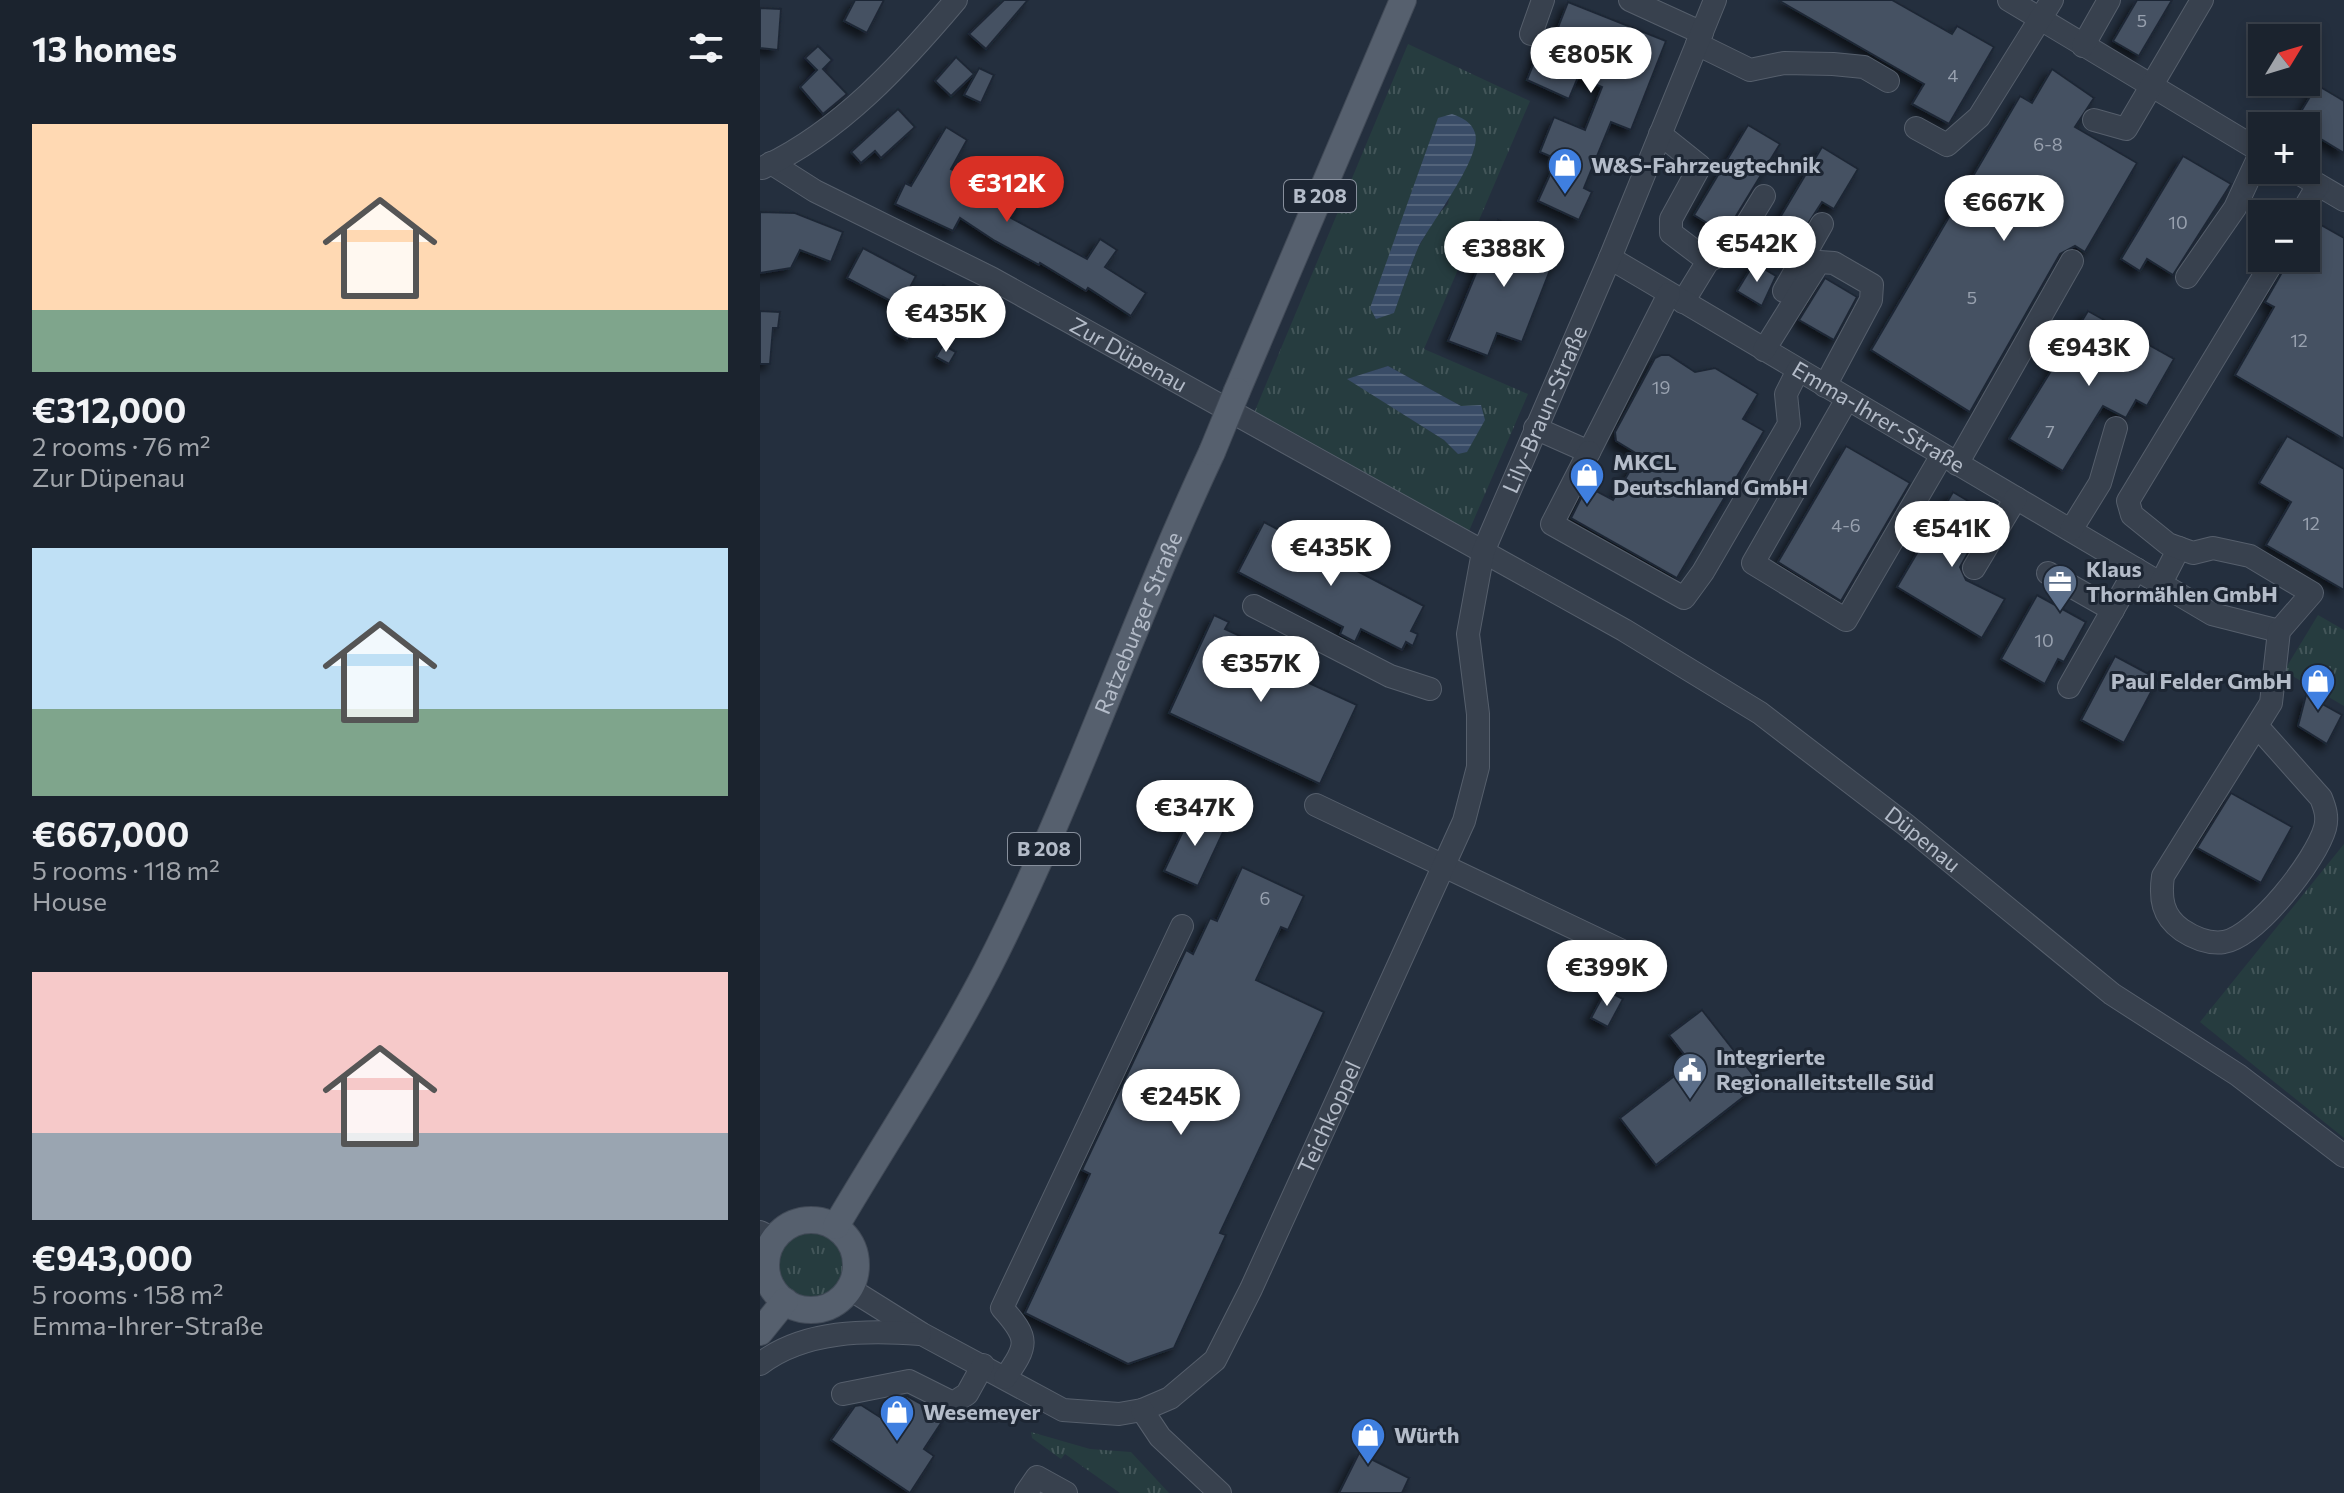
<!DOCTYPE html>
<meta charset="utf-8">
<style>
body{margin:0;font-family:Commissioner,sans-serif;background:#242b36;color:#f1f3f6;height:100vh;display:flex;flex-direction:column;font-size:30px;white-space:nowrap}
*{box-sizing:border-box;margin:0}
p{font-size:26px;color:#a0a4aa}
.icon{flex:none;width:44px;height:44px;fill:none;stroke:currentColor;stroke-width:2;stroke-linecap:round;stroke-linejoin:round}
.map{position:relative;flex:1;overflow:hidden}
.side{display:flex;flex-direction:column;background:#1b232e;width:760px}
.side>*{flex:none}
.needle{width:52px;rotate:52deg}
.fabs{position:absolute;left:1488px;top:24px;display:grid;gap:16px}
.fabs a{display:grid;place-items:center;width:72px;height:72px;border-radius:0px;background:#1b232e;box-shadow:0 4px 12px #0003,0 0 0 2px #39404a;font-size:40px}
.price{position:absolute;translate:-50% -68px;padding:0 18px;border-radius:28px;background:#fff;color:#222;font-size:26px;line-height:52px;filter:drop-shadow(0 2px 4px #0008)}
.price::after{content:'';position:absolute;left:50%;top:48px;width:24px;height:18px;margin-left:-12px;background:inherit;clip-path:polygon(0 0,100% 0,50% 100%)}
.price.on{background:#d93025;color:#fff}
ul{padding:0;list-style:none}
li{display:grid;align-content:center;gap:16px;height:424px;padding:0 32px}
li span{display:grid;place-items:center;height:248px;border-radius:0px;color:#555}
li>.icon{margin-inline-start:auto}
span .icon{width:144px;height:144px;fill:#fffc;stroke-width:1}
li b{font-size:34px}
h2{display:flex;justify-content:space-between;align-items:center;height:96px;padding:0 32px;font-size:34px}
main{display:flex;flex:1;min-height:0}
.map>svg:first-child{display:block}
</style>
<main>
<section class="side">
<h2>13 homes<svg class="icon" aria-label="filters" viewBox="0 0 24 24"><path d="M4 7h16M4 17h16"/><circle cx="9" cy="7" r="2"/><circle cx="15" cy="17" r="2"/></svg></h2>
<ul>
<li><span style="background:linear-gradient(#ffd9b3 75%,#7fa58c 0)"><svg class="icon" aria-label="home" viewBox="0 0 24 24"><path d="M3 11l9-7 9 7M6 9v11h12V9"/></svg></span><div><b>€312,000</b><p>2 rooms · 76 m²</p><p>Zur Düpenau</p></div></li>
<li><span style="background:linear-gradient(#bfe0f5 65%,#7fa58c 0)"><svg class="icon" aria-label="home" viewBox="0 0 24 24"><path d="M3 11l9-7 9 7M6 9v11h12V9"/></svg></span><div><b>€667,000</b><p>5 rooms · 118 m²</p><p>House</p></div></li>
<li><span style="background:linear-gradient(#f6c9c9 65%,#9aa5b1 0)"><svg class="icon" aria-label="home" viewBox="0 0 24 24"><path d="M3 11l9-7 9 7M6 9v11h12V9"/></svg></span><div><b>€943,000</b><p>5 rooms · 158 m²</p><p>Emma-Ihrer-Straße</p></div></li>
</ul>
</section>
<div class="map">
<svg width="1584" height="1493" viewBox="0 0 1584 1493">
<defs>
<pattern id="grass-tufts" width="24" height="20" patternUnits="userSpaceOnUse" patternTransform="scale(2)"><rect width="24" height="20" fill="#263c3f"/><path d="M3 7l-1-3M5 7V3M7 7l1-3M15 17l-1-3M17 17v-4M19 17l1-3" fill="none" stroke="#435659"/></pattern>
<pattern id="water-rules" width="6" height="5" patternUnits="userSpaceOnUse" patternTransform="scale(2)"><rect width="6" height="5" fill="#394c67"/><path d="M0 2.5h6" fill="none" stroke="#53647b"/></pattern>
<filter id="shadow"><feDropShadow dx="-5.5" dy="5.5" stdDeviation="4" flood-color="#0009"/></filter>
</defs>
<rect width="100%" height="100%" fill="#242f3e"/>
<!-- grass -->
<g fill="url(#grass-tufts)" fill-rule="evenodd">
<path d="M648,44L770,101L664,349L768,394L709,531L494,413ZM704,118L688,204L674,219L657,250L634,313ZM628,366L701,406H721L698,454L684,440L588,379Z"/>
<polygon points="1558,615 1584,630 1584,706 1524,671"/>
<polygon points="1584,844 1584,1138 1440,1022"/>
<circle cx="51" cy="1265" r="35"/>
<polygon points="271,1432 330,1449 371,1452 409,1493 360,1493 305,1454 301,1459 272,1438"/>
</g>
<!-- water -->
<g fill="url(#water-rules)">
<path d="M692,114C701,117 712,122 715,133C723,156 669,226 658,248C649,269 642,291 634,313L616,319L610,308L678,118Z"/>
<polygon points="628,366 701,406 721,405 725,420 707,452 698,454 684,440 587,379"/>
</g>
<!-- building -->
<g fill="#455162" stroke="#1f2835" stroke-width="2" filter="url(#shadow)">
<polygon points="95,0 124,0 107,33 84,21"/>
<polygon points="244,0 268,0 226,49 209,34"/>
<polygon points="1018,0 1132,0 1192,34 1197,26 1234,47 1189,124 1152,104 1164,84"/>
<polygon points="1377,0 1412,0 1379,56 1353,41"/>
<polygon points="808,2 906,41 871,130 851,122 824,188 832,192 819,220 778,201 797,159 780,152 794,117 825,130 842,87 818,77 809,99 767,80 779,50 788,53"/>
<polygon points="0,8 21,9 18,50 0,48"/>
<polygon points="58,46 72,60 63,69 87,94 63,114 40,87 57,70 45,58"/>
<polygon points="196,57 214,74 191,96 175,81"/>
<polygon points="219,68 234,75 221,103 204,95"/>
<polygon points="1292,69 1334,98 1315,127 1377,163 1325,252 1315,246 1300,254 1210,412 1111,350 1260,96 1272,103"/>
<polygon points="1557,85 1584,101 1584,153 1546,130 1546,126 1534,123"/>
<polygon points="138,109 155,127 121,158 115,151 101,163 91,152"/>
<polygon points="988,125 1020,144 965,234 934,215"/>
<polygon points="186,127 207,140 191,169 260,204 251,218 327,259 340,239 357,250 345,267 386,293 371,316 328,288 326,291 280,263 279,265 235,241 200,218 193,231 135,204 145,183 151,186"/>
<polygon points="1062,147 1098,169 1074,209 1062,202 1031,250 1009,236"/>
<polygon points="1423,156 1471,184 1413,275 1387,259 1380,271 1361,259"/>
<polygon points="0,212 35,213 83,232 71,262 40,250 31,268 0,273"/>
<polygon points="738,220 799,247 762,342 737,333 728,356 688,341"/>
<polygon points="1561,225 1584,238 1584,439 1475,375 1514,307 1505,302 1529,260 1538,266 1546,258"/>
<polygon points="103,248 156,276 140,306 87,278"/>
<polygon points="994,263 1016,276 1002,306 977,291"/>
<polygon points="1065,278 1097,297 1074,340 1039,320"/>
<polygon points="183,285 214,302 203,323 184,313 179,324 166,316"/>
<polygon points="0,311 20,312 18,328 13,328 10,364 0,364"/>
<polygon points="1328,311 1414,359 1387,406 1376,400 1366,418 1343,406 1303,471 1249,439"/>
<polygon points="145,318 157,325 148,341 136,334"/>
<polygon points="183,345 196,352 189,364 176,357"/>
<polygon points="901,355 909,355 935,372 955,368 998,394 983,419 1004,431 917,578 811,518 827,486 853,500 879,455 856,441 855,432 895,358"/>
<polygon points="1527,436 1584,469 1584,590 1506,545 1531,502 1499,483"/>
<polygon points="1086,446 1150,483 1081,601 1018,562"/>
<polygon points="1193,492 1230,514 1200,567 1206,580 1245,599 1222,638 1137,587"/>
<polygon points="504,522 664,606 651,631 658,634 653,646 646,642 642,650 601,629 595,642 580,634 583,627 478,572"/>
<polygon points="1277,595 1326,622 1304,662 1298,659 1285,684 1241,659"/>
<polygon points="454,615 469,622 465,629 519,654 514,667 597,705 560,784 409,713"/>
<polygon points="1355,656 1398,679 1364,743 1321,720"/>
<polygon points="1546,695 1582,715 1567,744 1538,726"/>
<polygon points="1471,793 1532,827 1501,883 1437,848"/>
<polygon points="433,810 466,826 438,886 404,871"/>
<polygon points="482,867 544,896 528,930 521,927 496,980 564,1012 460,1233 466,1235 414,1348 368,1364 265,1313 330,1174 322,1170 426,950 433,954 450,918 457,921"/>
<polygon points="846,990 863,999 848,1027 831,1018"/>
<polygon points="942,1010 1000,1084 896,1165 860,1118 931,1063 909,1035"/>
<polygon points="147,1396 185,1417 164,1449 174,1456 150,1493 71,1440 95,1406 101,1405 123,1419 137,1398"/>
<polygon points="599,1453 649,1478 642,1493 579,1493"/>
</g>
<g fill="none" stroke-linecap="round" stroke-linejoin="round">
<!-- minor casing -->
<g stroke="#565f6c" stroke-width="24">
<g id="minor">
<polyline points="870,0 942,33"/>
<polyline points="1249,0 1502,152"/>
<polyline points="771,34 783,0"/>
<polyline points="937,44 990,70 1024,63 1073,64 1104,67 1128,81"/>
<polyline points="1323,46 1349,0"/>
<polyline points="1334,120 1366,129 1442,0"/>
<polyline points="1156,128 1187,145 1219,117 1292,0"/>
<polyline points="900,134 940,166 911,219 911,233 948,261 923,302"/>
<path id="s1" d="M11,163L55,191L231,278L864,630L1000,713L1146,825L1352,994L1478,1075L1584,1156"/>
<path d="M2,168C80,132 142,64 196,0"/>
<polyline points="1533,170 1584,200"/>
<polyline points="1541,214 1558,185"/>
<path id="s2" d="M850,258L1452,614L1519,631"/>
<polyline points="948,261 971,250 1004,196"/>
<polyline points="1427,277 1475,208 1501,152"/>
<polyline points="1024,291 1062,224"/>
<polyline points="1004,350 1059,262 1074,263 1112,285 1111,300 1065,386"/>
<polyline points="1087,399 993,563 1086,620 1182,455"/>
<polyline points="775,428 829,452 909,294"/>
<polyline points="829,452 792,524 924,598 943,572 1029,424 1026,394 1038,370"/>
<polyline points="1197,464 1312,261"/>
<polyline points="1311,530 1340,483 1356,428"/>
<polyline points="1214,568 1256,498"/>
<polyline points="1288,573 1353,610"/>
<polyline points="1401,583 1419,548"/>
<polyline points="494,606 630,676 670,689"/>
<polyline points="1309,687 1376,569"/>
<path d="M1497,726L1561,798C1565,808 1568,817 1565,828C1556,860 1497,936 1464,942C1449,944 1434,938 1422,930C1402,916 1400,898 1403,876L1511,703L1519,631L1552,593L1490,556L1453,548L1433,553L1408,544L1372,515L1368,501L1515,258"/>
<polyline points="556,805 879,959"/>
<polyline points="0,1232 14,1239"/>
<path id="s3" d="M90,1289L162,1334L303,1410L359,1414L382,1410L410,1398L455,1360L491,1289L704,821L718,767V714L708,634L723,552L850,258L955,0"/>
<path d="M0,1364C44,1330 107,1330 160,1334"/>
<path d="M245,1378C268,1345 270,1339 242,1308L422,926"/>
<polyline points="83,1394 149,1381 193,1403 207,1394 223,1365"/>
<polyline points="382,1410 400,1437 460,1493"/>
<polyline points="266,1493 277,1477 306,1493"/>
</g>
</g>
<!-- major casing -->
<g stroke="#414a57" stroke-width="28">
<g id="major">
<polyline points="477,391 643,0"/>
<circle cx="51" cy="1265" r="45"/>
<path id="s4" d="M76,1226C126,1141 182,1057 227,970C313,802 372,622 452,452"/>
<polyline points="0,1332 25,1301"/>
</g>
</g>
<!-- minor -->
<use href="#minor" stroke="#38414e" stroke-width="22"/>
<!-- major -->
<use href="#major" stroke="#56606e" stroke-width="26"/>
<!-- major-bridge casing -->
<g stroke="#414a57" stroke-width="28" stroke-linecap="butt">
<polyline id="major-bridge" points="452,452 477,391"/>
</g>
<!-- major-bridge -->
<use href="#major-bridge" stroke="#56606e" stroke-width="26"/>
</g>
<!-- icons -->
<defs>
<g id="shop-pin" transform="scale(1.8)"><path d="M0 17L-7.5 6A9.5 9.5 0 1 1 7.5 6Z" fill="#3f7fe0" stroke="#1d2633"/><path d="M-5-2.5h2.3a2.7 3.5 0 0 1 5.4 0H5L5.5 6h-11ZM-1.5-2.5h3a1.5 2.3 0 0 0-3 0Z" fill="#fff"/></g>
<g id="office-pin" transform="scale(1.8)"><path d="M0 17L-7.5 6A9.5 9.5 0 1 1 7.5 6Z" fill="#5c6f8a" stroke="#1d2633"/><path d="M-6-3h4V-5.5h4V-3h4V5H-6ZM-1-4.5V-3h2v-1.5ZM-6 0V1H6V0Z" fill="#fff"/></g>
<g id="civic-pin" transform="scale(1.8)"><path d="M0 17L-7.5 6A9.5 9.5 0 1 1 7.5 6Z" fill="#5c6f8a" stroke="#1d2633"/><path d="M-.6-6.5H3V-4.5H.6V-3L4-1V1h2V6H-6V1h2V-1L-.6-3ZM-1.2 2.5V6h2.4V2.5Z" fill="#fff"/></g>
</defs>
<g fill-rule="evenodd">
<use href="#shop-pin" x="805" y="165"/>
<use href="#shop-pin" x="827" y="475"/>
<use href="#office-pin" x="1300" y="582"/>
<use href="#shop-pin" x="1558" y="681"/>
<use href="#civic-pin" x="930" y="1070"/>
<use href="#shop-pin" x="137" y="1412"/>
<use href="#shop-pin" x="608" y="1435"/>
</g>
<g text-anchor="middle" stroke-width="6" stroke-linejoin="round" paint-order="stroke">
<!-- number labels -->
<g font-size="18" fill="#98a1af">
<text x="1382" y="27">5</text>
<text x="1193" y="82">4</text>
<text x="1288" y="151">6-8</text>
<text x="1418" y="229">10</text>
<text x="1212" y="304">5</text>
<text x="1539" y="347">12</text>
<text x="901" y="394">19</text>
<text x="1290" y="438">7</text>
<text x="1551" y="530">12</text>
<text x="1086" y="532">4-6</text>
<text x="1284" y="647">10</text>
<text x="505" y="905">6</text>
</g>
<!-- shield labels -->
<g fill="#1d2633" stroke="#878f9c" stroke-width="2">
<rect x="524" y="180" width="72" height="32" rx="6"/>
<rect x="248" y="833" width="72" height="32" rx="6"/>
</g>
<g font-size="20" font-weight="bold" fill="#b4bcc9">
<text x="560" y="203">B 208</text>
<text x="284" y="856">B 208</text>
</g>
<!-- poi labels -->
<g font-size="22" font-weight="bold" fill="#b4bcc9" stroke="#1d2633" text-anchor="start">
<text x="831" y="173">W&amp;S-Fahrzeugtechnik</text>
<text x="853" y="470">MKCL<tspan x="853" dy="25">Deutschland GmbH</tspan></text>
<text x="1326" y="577">Klaus<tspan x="1326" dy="25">Thormählen GmbH</tspan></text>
<text x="1532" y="689" text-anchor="end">Paul Felder GmbH</text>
<text x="956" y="1065">Integrierte<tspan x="956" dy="25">Regionalleitstelle Süd</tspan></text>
<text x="163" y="1420">Wesemeyer</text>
<text x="634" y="1443">Würth</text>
</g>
<!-- street labels -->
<g font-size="22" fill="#b4bcc9" stroke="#1d2633">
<text dy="8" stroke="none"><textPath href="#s1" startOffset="406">Zur Düpenau</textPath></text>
<text dy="8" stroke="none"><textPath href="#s3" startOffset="1436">Lily-Braun-Straße</textPath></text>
<text dy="8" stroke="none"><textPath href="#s2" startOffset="312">Emma-Ihrer-Straße</textPath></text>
<text dy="8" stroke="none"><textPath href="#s4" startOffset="676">Ratzeburger Straße</textPath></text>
<text dy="8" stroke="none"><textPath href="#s1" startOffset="1338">Düpenau</textPath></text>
<text dy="8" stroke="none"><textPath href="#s3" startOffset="682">Teichkoppel</textPath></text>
</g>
</g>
</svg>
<div class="fabs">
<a><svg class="needle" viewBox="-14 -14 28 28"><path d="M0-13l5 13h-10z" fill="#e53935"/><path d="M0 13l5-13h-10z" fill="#a0a4aa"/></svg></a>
<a>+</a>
<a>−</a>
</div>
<b class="price" style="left:831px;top:95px">€805K</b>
<b class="price on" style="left:247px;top:224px">€312K</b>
<b class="price" style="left:1244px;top:243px">€667K</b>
<b class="price" style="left:997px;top:284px">€542K</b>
<b class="price" style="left:744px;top:289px">€388K</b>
<b class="price" style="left:186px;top:354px">€435K</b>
<b class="price" style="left:1329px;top:388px">€943K</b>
<b class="price" style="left:1192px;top:569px">€541K</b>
<b class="price" style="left:571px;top:588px">€435K</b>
<b class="price" style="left:501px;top:704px">€357K</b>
<b class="price" style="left:435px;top:848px">€347K</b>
<b class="price" style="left:847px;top:1008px">€399K</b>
<b class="price" style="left:421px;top:1137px">€245K</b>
</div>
</main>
